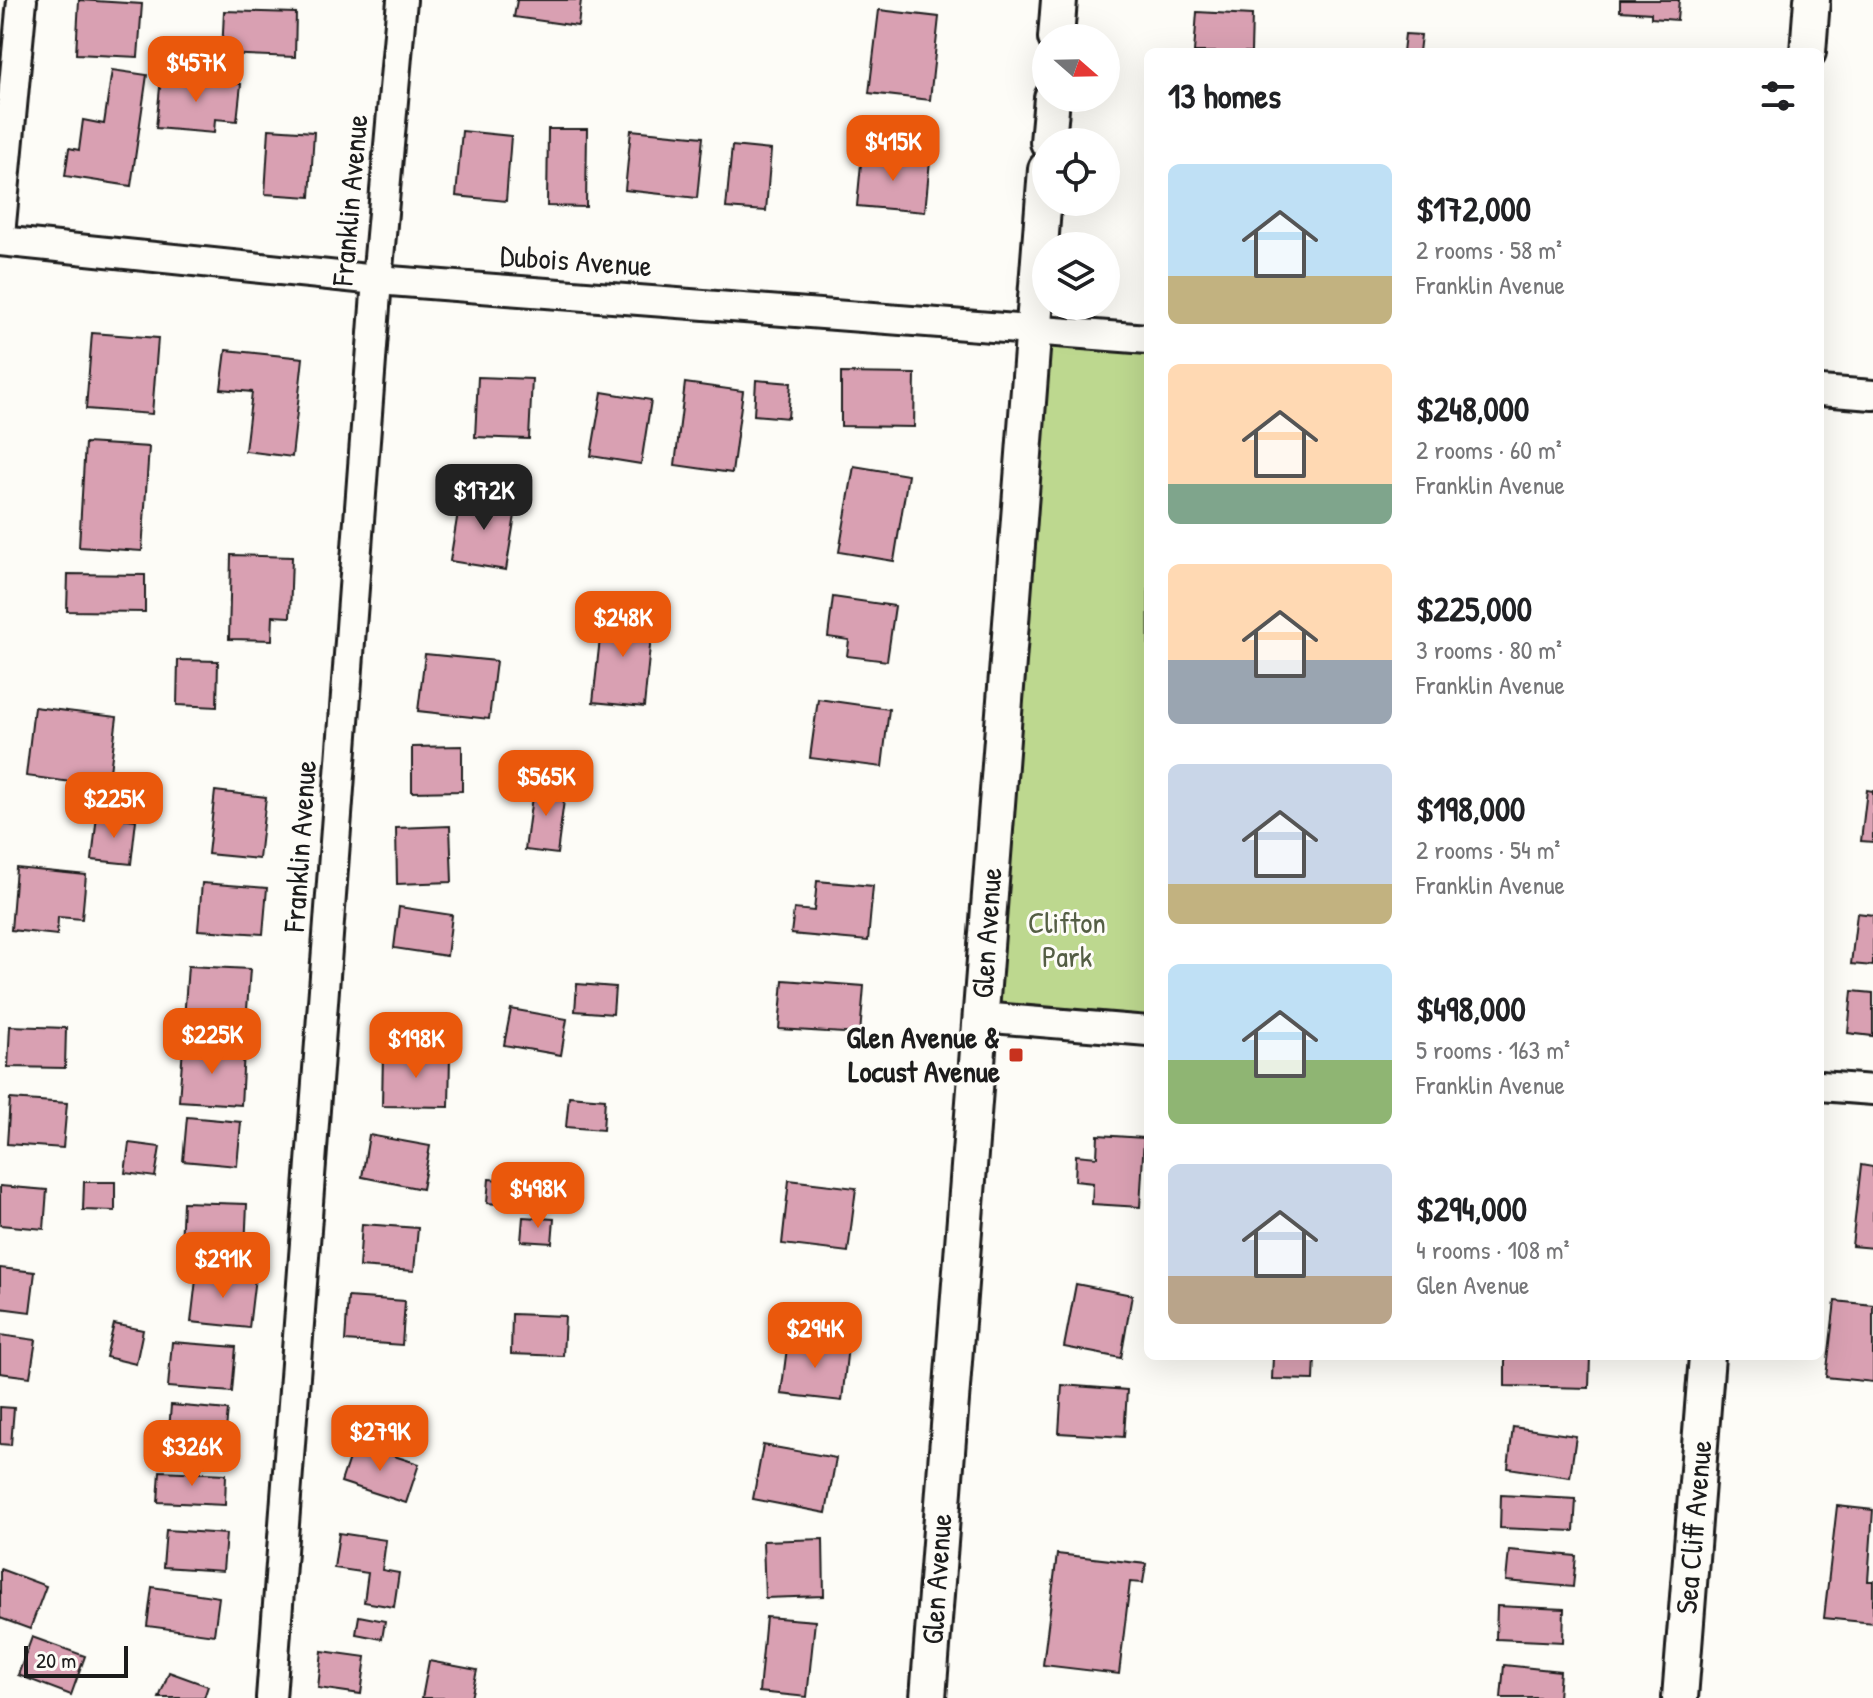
<!DOCTYPE html>
<meta charset="utf-8">
<style>
body{margin:0;font-family:"Patrick Hand",sans-serif;background:#f6f6f6;color:#202124;height:100vh;display:flex;flex-direction:column;font-size:30px;white-space:nowrap}
*{box-sizing:border-box;margin:0}
p{font-size:26px;color:#757577}
.icon{flex:none;width:44px;height:44px;fill:none;stroke:currentColor;stroke-width:2;stroke-linecap:round;stroke-linejoin:round}
.map{position:relative;flex:1;overflow:hidden}
.side{position:absolute;left:1144px;top:48px;width:680px;height:1312px;display:flex;flex-direction:column;background:#fff;border-radius:12px;box-shadow:0 8px 32px #0002}
.side>*{flex:none}
.needle{width:52px;rotate:110deg}
.controls{position:absolute;left:1032px;top:24px;display:grid;gap:16px}
.controls a{display:grid;place-items:center;width:88px;height:88px;border-radius:50%;background:#fff;box-shadow:0 8px 32px #0002;font-size:40px}
.scale{position:absolute;left:24px;bottom:20px;width:104px;box-sizing:border-box;padding-left:8px;border:4px solid #1c1c1c;border-top:0;font-size:22px;line-height:28px;white-space:nowrap;color:#1c1c1c;-webkit-text-stroke:6px #fdfcf7;paint-order:stroke}
.price{position:absolute;translate:-50% -68px;padding:0 18px;border-radius:16px;background:#ea580c;color:#fff;font-size:26px;line-height:52px;filter:drop-shadow(0 2px 4px #0008)}
.price::after{content:'';position:absolute;left:50%;top:48px;width:24px;height:18px;margin-left:-12px;background:inherit;clip-path:polygon(0 0,100% 0,50% 100%)}
.price.current{background:#222;color:#fff}
ul{padding:0;list-style:none}
li{display:flex;align-items:center;gap:24px;height:200px;padding:0 24px}
li span{display:grid;place-items:center;flex:none;width:224px;height:160px;border-radius:12px;color:#555}
li>.icon{margin-inline-start:auto}
span .icon{width:96px;height:96px;fill:#fffc;stroke-width:1}
li b{font-size:34px}
h2{display:flex;justify-content:space-between;align-items:center;height:96px;padding:0 24px;font-size:34px}
.map>svg:first-child{display:block}
</style>
<div class="map">
<svg width="1873" height="1698" viewBox="0 0 1873 1698">
<rect width="100%" height="100%" fill="#fdfcf7"/>
<filter id="ink" filterUnits="userSpaceOnUse"><feTurbulence type="fractalNoise" baseFrequency=".0125" numOctaves="2"/><feDisplacementMap in="SourceGraphic" scale="16" xChannelSelector="R" yChannelSelector="G"/><feConvolveMatrix kernelMatrix="1 2 1 2 8 2 1 2 1" color-interpolation-filters="sRGB"/></filter>
<g filter="url(#ink)">
<!-- green -->
<polygon fill="#bdd88f" stroke="#6c7a56" stroke-width="2" points="1033,330 1148,339 1148,1031 981,1017"/>
<!-- building -->
<g fill="#d9a0b2" stroke="#1c1c1c" stroke-width="2">
<polygon points="79,0 142,4 138,57 76,54"/>
<polygon points="517,0 581,0 578,26 514,17"/>
<polygon points="1620,0 1679,0 1677,20 1651,18 1651,13 1620,11"/>
<polygon points="879,10 939,17 930,100 869,93"/>
<polygon points="224,11 296,13 295,57 222,54"/>
<polygon points="1197,12 1252,15 1251,52 1194,52"/>
<polygon points="1405,34 1421,35 1419,52 1403,52"/>
<polygon points="112,70 147,75 131,186 65,176 69,148 79,150 83,120 104,124"/>
<polygon points="161,77 241,84 237,121 215,119 214,133 156,128"/>
<polygon points="269,129 314,132 310,197 265,194"/>
<polygon points="548,129 587,129 586,207 547,206"/>
<polygon points="631,130 703,137 697,198 625,190"/>
<polygon points="462,131 511,136 506,201 456,196"/>
<polygon points="732,146 771,150 766,211 726,208"/>
<polygon points="862,153 930,160 925,212 857,206"/>
<polygon points="92,333 158,338 152,414 86,409"/>
<polygon points="226,350 303,358 292,457 245,451 252,392 221,389"/>
<polygon points="841,373 915,374 914,427 841,426"/>
<polygon points="478,377 532,379 529,439 475,437"/>
<polygon points="756,380 791,383 788,418 754,415"/>
<polygon points="685,383 743,391 732,473 675,465"/>
<polygon points="602,392 651,400 641,464 591,456"/>
<polygon points="85,443 149,447 142,551 79,547"/>
<polygon points="854,466 908,475 894,561 839,552"/>
<polygon points="461,494 517,503 506,570 450,561"/>
<polygon points="231,555 292,557 290,617 273,616 272,640 229,639"/>
<polygon points="68,574 145,575 145,612 67,611"/>
<polygon points="833,597 895,606 887,661 847,656 849,640 828,637"/>
<polygon points="603,611 653,616 644,707 593,702"/>
<polygon points="425,654 496,661 489,719 418,711"/>
<polygon points="178,660 218,661 217,707 177,705"/>
<polygon points="818,699 889,709 882,767 810,758"/>
<polygon points="34,707 117,717 108,787 26,776"/>
<polygon points="462,746 462,791 412,792 412,747"/>
<polygon points="534,781 566,785 557,854 525,850"/>
<polygon points="1867,790 1873,791 1873,842 1861,841"/>
<polygon points="215,791 266,797 259,859 208,854"/>
<polygon points="97,815 136,820 131,864 92,860"/>
<polygon points="450,826 452,882 397,884 396,828"/>
<polygon points="16,868 86,875 82,919 58,917 57,935 11,930"/>
<polygon points="817,881 873,886 868,941 791,934 794,909 814,911"/>
<polygon points="202,883 267,888 263,934 198,930"/>
<polygon points="399,907 452,915 447,956 394,948"/>
<polygon points="1857,913 1873,915 1873,966 1851,964"/>
<polygon points="188,966 250,969 246,1023 184,1019"/>
<polygon points="783,980 864,986 860,1034 779,1029"/>
<polygon points="577,984 615,987 613,1014 575,1011"/>
<polygon points="1852,991 1873,993 1873,1036 1848,1033"/>
<polygon points="511,1009 567,1019 561,1055 504,1045"/>
<polygon points="10,1026 66,1028 65,1068 8,1067"/>
<polygon points="183,1047 244,1051 241,1105 179,1101"/>
<polygon points="383,1053 450,1055 449,1107 382,1106"/>
<polygon points="569,1096 605,1099 603,1130 566,1127"/>
<polygon points="10,1099 67,1103 63,1148 7,1144"/>
<polygon points="187,1117 241,1122 237,1166 183,1161"/>
<polygon points="369,1135 430,1146 422,1189 362,1177"/>
<polygon points="1098,1135 1144,1138 1140,1207 1092,1204 1093,1183 1075,1181 1076,1155 1097,1157"/>
<polygon points="129,1143 160,1147 155,1177 125,1173"/>
<polygon points="1861,1165 1873,1167 1873,1248 1852,1246"/>
<polygon points="489,1179 523,1182 522,1206 487,1203"/>
<polygon points="789,1180 856,1188 848,1252 782,1244"/>
<polygon points="84,1182 115,1182 115,1211 83,1210"/>
<polygon points="0,1186 47,1190 44,1229 0,1225"/>
<polygon points="183,1202 247,1204 245,1249 181,1247"/>
<polygon points="523,1217 554,1219 552,1243 521,1241"/>
<polygon points="362,1224 418,1228 414,1271 359,1267"/>
<polygon points="0,1268 35,1272 30,1312 0,1308"/>
<polygon points="197,1271 255,1277 249,1328 191,1322"/>
<polygon points="1076,1284 1132,1295 1121,1358 1064,1347"/>
<polygon points="348,1297 405,1301 402,1345 345,1341"/>
<polygon points="1835,1301 1873,1305 1873,1382 1826,1377"/>
<polygon points="512,1314 565,1316 563,1356 511,1354"/>
<polygon points="114,1324 143,1330 136,1364 106,1357"/>
<polygon points="0,1335 36,1340 30,1377 0,1373"/>
<polygon points="788,1340 848,1346 842,1401 781,1394"/>
<polygon points="172,1342 236,1347 232,1392 168,1387"/>
<polygon points="1273,1356 1315,1356 1314,1380 1272,1379"/>
<polygon points="1505,1356 1590,1356 1589,1388 1505,1386"/>
<polygon points="1062,1385 1127,1390 1124,1437 1059,1433"/>
<polygon points="171,1405 228,1410 224,1449 168,1444"/>
<polygon points="0,1407 14,1408 11,1445 0,1444"/>
<polygon points="1513,1427 1576,1436 1570,1477 1508,1468"/>
<polygon points="354,1443 419,1464 406,1503 341,1482"/>
<polygon points="763,1445 836,1458 826,1513 753,1499"/>
<polygon points="160,1471 226,1474 225,1505 158,1502"/>
<polygon points="1501,1495 1576,1499 1574,1531 1500,1528"/>
<polygon points="1837,1506 1873,1510 1868,1581 1873,1581 1873,1623 1824,1618"/>
<polygon points="166,1530 226,1534 223,1571 163,1567"/>
<polygon points="339,1533 386,1540 382,1570 399,1573 394,1607 364,1602 368,1573 334,1568"/>
<polygon points="823,1539 824,1596 765,1598 763,1541"/>
<polygon points="1509,1550 1576,1556 1573,1587 1506,1581"/>
<polygon points="1057,1554 1146,1564 1143,1583 1130,1582 1119,1674 1043,1665"/>
<polygon points="0,1569 46,1586 30,1629 0,1618"/>
<polygon points="152,1587 219,1597 214,1635 147,1626"/>
<polygon points="1497,1606 1564,1609 1563,1642 1496,1639"/>
<polygon points="359,1616 385,1621 382,1639 356,1634"/>
<polygon points="766,1617 815,1621 807,1697 759,1692"/>
<polygon points="32,1637 85,1656 71,1695 18,1675"/>
<polygon points="322,1651 366,1657 361,1694 318,1688"/>
<polygon points="429,1661 477,1670 471,1698 422,1698"/>
<polygon points="1504,1665 1560,1671 1558,1698 1501,1698"/>
<polygon points="169,1672 208,1686 204,1698 159,1698"/>
</g>
<g fill="none" stroke-linecap="round" stroke-linejoin="round">
<!-- minor casing -->
<g stroke="#1c1c1c" stroke-width="34">
<g id="minor">
<polyline points="0,235 22,0"/>
<polyline points="0,241 377,280 1148,339"/>
<polyline points="1820,391 1873,395"/>
<polyline points="981,1017 1148,1031"/>
<polyline points="1820,1086 1873,1090"/>
<polyline points="271,1698 377,280 402,0"/>
</g>
</g>
<!-- tertiary casing -->
<g stroke="#1c1c1c" stroke-width="40">
<g id="tertiary">
<polyline points="1056,38 1059,0"/>
<polyline points="1808,52 1812,0"/>
<polyline points="1048,142 1052,98"/>
<polyline points="928,1698 1046,169"/>
<polyline points="1680,1698 1707,1356"/>
</g>
</g>
<!-- minor -->
<use href="#minor" stroke="#fdfcf7" stroke-width="28"/>
<!-- tertiary -->
<use href="#tertiary" stroke="#fdfcf7" stroke-width="34"/>
</g>
</g>
<!-- markers -->
<rect fill="#c8321e" stroke="#fdfcf7" stroke-width="3" x="1008" y="1047" width="16" height="16" rx="4"/>
<g text-anchor="middle" stroke-width="6" stroke-linejoin="round" paint-order="stroke">
<!-- street labels -->
<g font-size="30" fill="#1c1c1c" stroke="#fdfcf7">
<text transform="translate(350 200) rotate(-85)" y="10">Franklin Avenue</text>
<text transform="translate(576 261) rotate(4)" y="10">Dubois Avenue</text>
<text transform="translate(300 846) rotate(-86)" y="10">Franklin Avenue</text>
<text transform="translate(987 933) rotate(-86)" y="10">Glen Avenue</text>
<text transform="translate(1694 1527) rotate(-85)" y="10">Sea Cliff Avenue</text>
<text transform="translate(937 1579) rotate(-86)" y="10">Glen Avenue</text>
</g>
<!-- park labels -->
<g font-size="30" fill="#545e44" stroke="#fdfcf7">
<text x="1067" y="933">Clifton<tspan x="1067" dy="34">Park</tspan></text>
</g>
<!-- poi labels -->
<g font-size="30" font-weight="bold" fill="#1c1c1c" stroke="#fdfcf7" text-anchor="end">
<text x="1000" y="1048">Glen Avenue &amp;<tspan x="1000" dy="34">Locust Avenue</tspan></text>
</g>
</g>
</svg>
<div class="controls">
<a><svg class="needle" viewBox="-14 -14 28 28"><path d="M0-13l5 13h-10z" fill="#e53935"/><path d="M0 13l5-13h-10z" fill="#757577"/></svg></a>
<a><svg class="icon" aria-label="locate" viewBox="0 0 24 24"><circle cx="12" cy="12" r="6"/><path d="M12 2v4M12 18v4M2 12h4M18 12h4"/></svg></a>
<a><svg class="icon" aria-label="layers" viewBox="0 0 24 24"><path d="M12 4l9 5-9 5-9-5zM3 14l9 5 9-5"/></svg></a>
</div>
<div class="scale">20 m</div>
<b class="price" style="left:196px;top:104px">$457K</b>
<b class="price" style="left:893px;top:183px">$415K</b>
<b class="price current" style="left:484px;top:532px">$172K</b>
<b class="price" style="left:623px;top:659px">$248K</b>
<b class="price" style="left:546px;top:818px">$565K</b>
<b class="price" style="left:114px;top:840px">$225K</b>
<b class="price" style="left:212px;top:1076px">$225K</b>
<b class="price" style="left:416px;top:1080px">$198K</b>
<b class="price" style="left:538px;top:1230px">$498K</b>
<b class="price" style="left:223px;top:1300px">$291K</b>
<b class="price" style="left:815px;top:1370px">$294K</b>
<b class="price" style="left:380px;top:1473px">$279K</b>
<b class="price" style="left:192px;top:1488px">$326K</b>
<section class="side">
<h2>13 homes<svg class="icon" aria-label="filters" viewBox="0 0 24 24"><path d="M4 7h16M4 17h16"/><circle cx="9" cy="7" r="2"/><circle cx="15" cy="17" r="2"/></svg></h2>
<ul>
<li><span style="background:linear-gradient(#bfe0f5 70%,#c2b280 0)"><svg class="icon" aria-label="home" viewBox="0 0 24 24"><path d="M3 11l9-7 9 7M6 9v11h12V9"/></svg></span><div><b>$172,000</b><p>2 rooms · 58 m²</p><p>Franklin Avenue</p></div></li>
<li><span style="background:linear-gradient(#ffd9b3 75%,#7fa58c 0)"><svg class="icon" aria-label="home" viewBox="0 0 24 24"><path d="M3 11l9-7 9 7M6 9v11h12V9"/></svg></span><div><b>$248,000</b><p>2 rooms · 60 m²</p><p>Franklin Avenue</p></div></li>
<li><span style="background:linear-gradient(#ffd9b3 60%,#9aa5b1 0)"><svg class="icon" aria-label="home" viewBox="0 0 24 24"><path d="M3 11l9-7 9 7M6 9v11h12V9"/></svg></span><div><b>$225,000</b><p>3 rooms · 80 m²</p><p>Franklin Avenue</p></div></li>
<li><span style="background:linear-gradient(#c9d6e8 75%,#c2b280 0)"><svg class="icon" aria-label="home" viewBox="0 0 24 24"><path d="M3 11l9-7 9 7M6 9v11h12V9"/></svg></span><div><b>$198,000</b><p>2 rooms · 54 m²</p><p>Franklin Avenue</p></div></li>
<li><span style="background:linear-gradient(#bfe0f5 60%,#8fb573 0)"><svg class="icon" aria-label="home" viewBox="0 0 24 24"><path d="M3 11l9-7 9 7M6 9v11h12V9"/></svg></span><div><b>$498,000</b><p>5 rooms · 163 m²</p><p>Franklin Avenue</p></div></li>
<li><span style="background:linear-gradient(#c9d6e8 70%,#b9a48a 0)"><svg class="icon" aria-label="home" viewBox="0 0 24 24"><path d="M3 11l9-7 9 7M6 9v11h12V9"/></svg></span><div><b>$294,000</b><p>4 rooms · 108 m²</p><p>Glen Avenue</p></div></li>
</ul>
</section>
</div>
